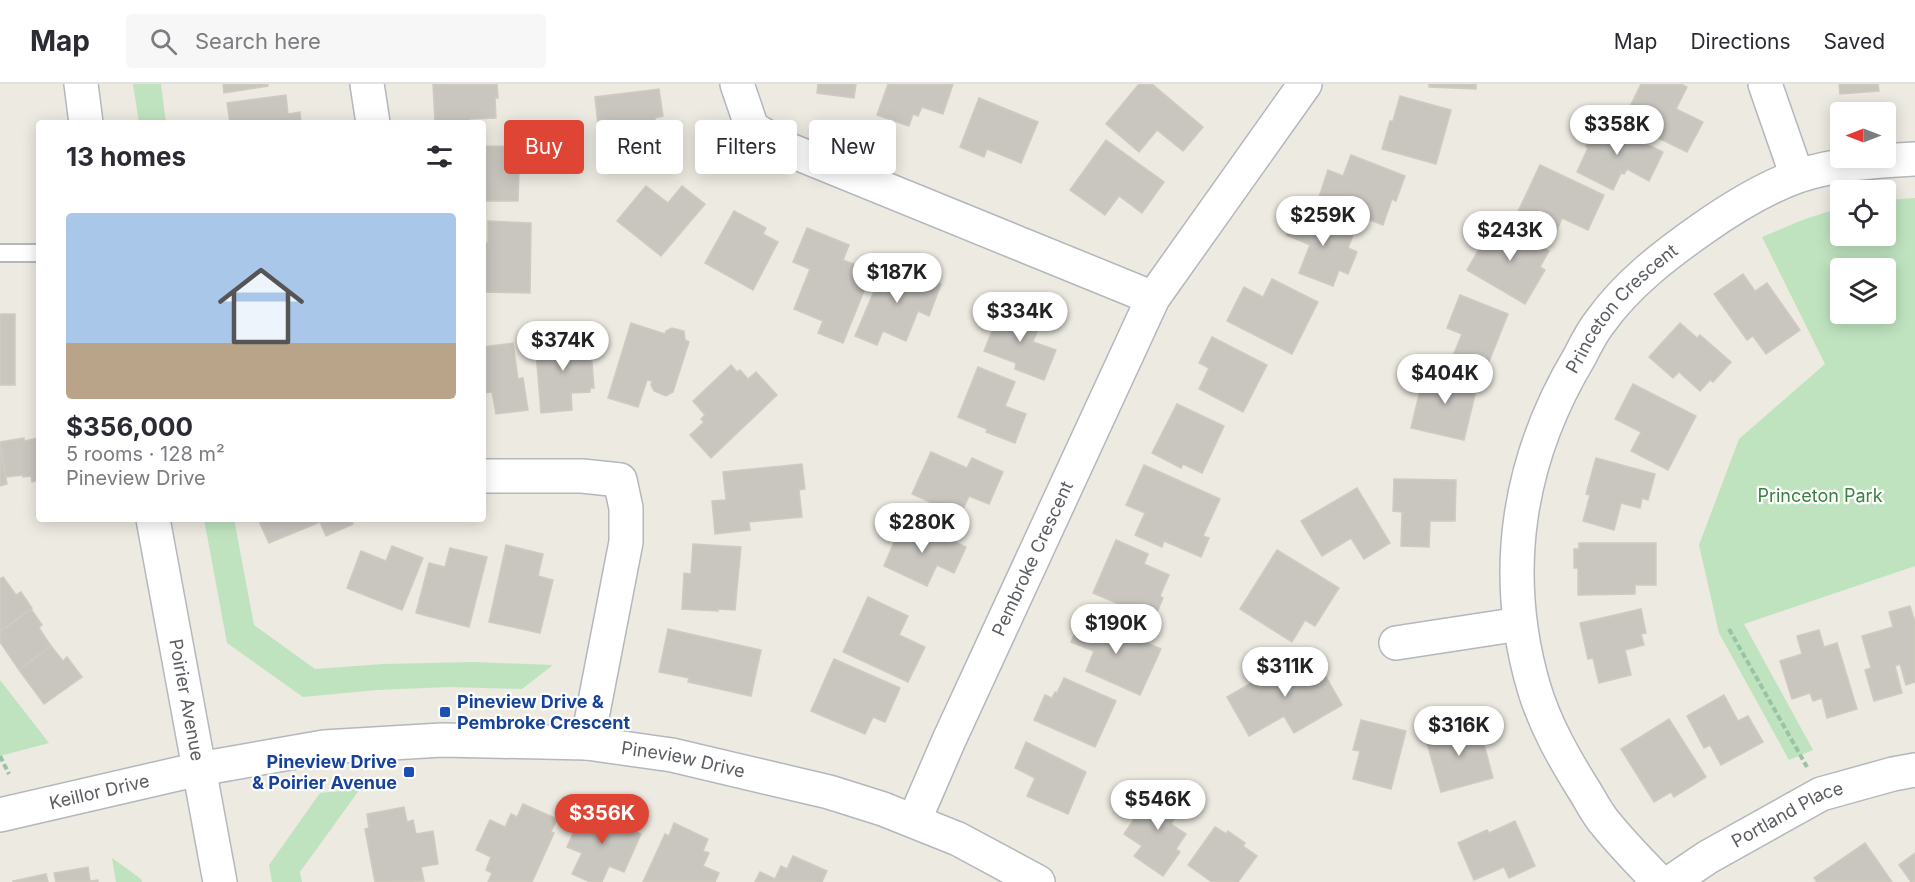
<!DOCTYPE html>
<meta charset="utf-8">
<style>
body{margin:0;font-family:Inter,sans-serif;background:#f7f7f7;color:#2b2b33;height:100vh;display:flex;flex-direction:column;font-size:22px;white-space:nowrap}
*{box-sizing:border-box;margin:0}
p{font-size:20px;color:#7c7c81}
.icon{flex:none;width:33px;height:33px;fill:none;stroke:currentColor;stroke-width:2;stroke-linecap:round;stroke-linejoin:round}
.map{position:relative;flex:1;overflow:hidden}
.panel{position:absolute;left:36px;top:36px;width:450px;height:402px;display:flex;flex-direction:column;background:#fff;border-radius:6px;box-shadow:0 3px 15px #0003}
.panel>*{flex:none}
.hud{position:absolute;left:504px;top:36px;width:570px;height:54px;display:flex;gap:12px}
.needle{width:39px;rotate:270deg}
.controls{position:absolute;left:1830px;top:18px;display:grid;gap:12px}
.controls a{display:grid;place-items:center;width:66px;height:66px;border-radius:6px;background:#fff;box-shadow:0 3px 15px #0003;font-size:30px}
.price{position:absolute;translate:-50% -51px;padding:0 14px;border-radius:21px;background:#fff;color:#222;font-size:20px;line-height:39px;filter:drop-shadow(0 2px 3px #0008)}
.price::after{content:'';position:absolute;left:50%;top:36px;width:18px;height:14px;margin-left:-9px;background:inherit;clip-path:polygon(0 0,100% 0,50% 100%)}
.price.current{background:#df4534;color:#fff}
ul{padding:0;list-style:none}
li{display:grid;align-content:center;gap:12px;height:318px;padding:0 30px}
li+li{border-top:2px solid #e1e1e2}
li span{display:grid;place-items:center;height:186px;border-radius:6px;color:#555}
li>.icon{margin-inline-start:auto}
span .icon{width:108px;height:108px;fill:#fffc;stroke-width:1}
li b{font-size:26px}
h2{display:flex;justify-content:space-between;align-items:center;height:72px;padding:0 30px;font-size:26px}
.tag{padding:0 21px;border-radius:6px;background:#fff;box-shadow:0 3px 15px #0003;font-size:21px;line-height:54px}
.tag.current{background:#df4534;color:#fff}
header{display:flex;align-items:center;gap:36px;box-sizing:border-box;height:84px;padding:0 30px;background:#fff;border-bottom:2px solid #e1e1e2}
header strong{font-size:28px}
nav{display:flex;gap:33px;margin-inline-start:auto;font-size:21px}
.search{width:420px;height:54px;background:#f7f7f7;display:flex;align-items:center;gap:15px;box-sizing:border-box;padding:0 21px;border-radius:6px;color:#7c7c81;font-size:22px}
.map>svg:first-child{display:block}
</style>
<header>
<strong>Map</strong>
<div class="search"><svg class="icon" aria-label="search" viewBox="0 0 24 24"><circle cx="10" cy="10" r="6"/><path d="M15 15l6 6"/></svg>Search here</div>
<nav><a>Map</a><a>Directions</a><a>Saved</a></nav>
</header>
<div class="map">
<svg width="1915" height="798" viewBox="0 0 1915 798">
<rect width="100%" height="100%" fill="#eceae1"/>
<!-- green -->
<g fill="#bfe3bf" fill-rule="evenodd">
<polygon points="133,0 161,0 166,39 139,39"/>
<path d="M1915,114V482L1744,540L1813,666L1789,676L1719,549L1699,461L1739,355L1825,280L1762,153L1805,135L1840,124V152H1886V116ZM1886,184V230H1840V184Z"/>
<polygon points="204,435 234,435 254,541 315,585 383,580 473,578 553,581 522,605 449,603 376,606 303,613 227,559"/>
<polygon points="0,596 49,659 0,672"/>
<polygon points="360,705 300,788 302,798 272,798 269,781 320,709"/>
<polygon points="112,774 141,795 142,798 116,798"/>
</g>
<!-- building -->
<g fill="#c9c6c0" stroke="#d0cbc0" stroke-width="1.5">
<polygon points="223,0 268,0 268,2 224,9"/>
<polygon points="433,0 497,0 498,14 495,14 496,34 469,35 470,39 435,39"/>
<polygon points="818,0 856,0 854,14 817,9"/>
<polygon points="888,0 953,0 943,30 922,23 918,32 913,30 909,42 877,31"/>
<polygon points="1139,0 1152,0 1203,43 1183,67 1157,46 1139,68 1106,40"/>
<polygon points="1429,0 1476,0 1476,5 1429,3"/>
<polygon points="1641,0 1681,0 1687,3 1676,25 1703,38 1687,68 1623,37"/>
<polygon points="1839,0 1878,0 1879,7 1840,10"/>
<polygon points="659,5 663,32 655,34 658,58 605,66 603,49 599,50 595,13"/>
<polygon points="286,11 288,30 300,28 301,39 230,39 227,19"/>
<polygon points="1400,12 1451,26 1436,80 1382,65 1390,37 1393,37"/>
<polygon points="979,14 1038,38 1021,79 987,65 984,73 960,63"/>
<polygon points="1598,36 1663,68 1649,97 1627,85 1624,90 1621,89 1613,106 1577,88 1588,64 1586,62"/>
<polygon points="1106,56 1164,98 1142,129 1119,112 1105,131 1070,106"/>
<polygon points="483,62 535,63 534,86 519,86 518,117 484,117 483,128"/>
<polygon points="1351,71 1405,92 1396,117 1392,115 1383,141 1318,116 1328,86 1343,92"/>
<polygon points="1540,81 1604,111 1588,146 1562,134 1554,153 1515,134"/>
<polygon points="646,102 668,119 682,102 705,120 661,172 617,137"/>
<polygon points="1298,124 1338,141 1337,144 1353,151 1348,164 1357,168 1348,190 1339,186 1333,202 1299,189 1310,161 1287,151"/>
<polygon points="734,127 766,144 763,150 778,158 753,206 705,179"/>
<polygon points="1496,136 1549,167 1540,183 1545,186 1525,220 1467,186"/>
<polygon points="488,137 531,139 530,209 483,208 483,159 488,159"/>
<polygon points="807,144 849,161 843,176 872,187 843,259 818,249 823,237 794,225 810,185 793,178"/>
<polygon points="886,179 909,189 909,186 941,200 929,232 918,227 906,257 883,247 877,261 855,252"/>
<polygon points="1743,190 1755,207 1767,199 1800,246 1766,270 1753,252 1747,256 1714,210"/>
<polygon points="1272,195 1318,218 1292,270 1227,237 1244,203 1263,213"/>
<polygon points="1460,211 1508,230 1486,285 1453,272 1462,250 1447,244"/>
<polygon points="1002,222 1041,237 1033,258 1056,266 1044,296 1015,285 1016,279 984,267"/>
<rect x="0" y="230" width="15" height="71"/>
<polygon points="631,239 665,250 666,247 672,244 684,247 685,256 689,258 673,308 666,312 654,307 651,301 652,297 647,296 638,323 608,314"/>
<polygon points="1680,239 1697,254 1700,251 1731,278 1713,298 1710,296 1700,307 1679,288 1673,294 1649,273"/>
<polygon points="567,253 567,256 590,254 594,304 590,304 590,308 571,309 572,326 541,329 535,256"/>
<polygon points="1212,253 1267,281 1243,328 1199,305 1209,284 1199,279"/>
<polygon points="513,259 518,295 523,294 528,326 496,330 492,308 483,309 483,263"/>
<polygon points="731,281 737,288 740,286 748,295 756,288 777,311 711,374 690,351 704,338 701,335 705,331 693,317"/>
<polygon points="978,283 1015,298 1005,322 1026,330 1015,359 986,348 987,345 958,333"/>
<polygon points="1425,286 1478,298 1464,356 1411,344"/>
<polygon points="1633,300 1696,332 1668,386 1631,367 1641,348 1615,335"/>
<polygon points="1177,320 1224,342 1202,389 1183,380 1181,384 1152,369"/>
<polygon points="24,354 24,357 39,354 39,396 32,398 31,392 23,393 23,391 6,393 0,358"/>
<polygon points="0,361 7,400 0,402"/>
<polygon points="931,368 967,384 972,374 1003,388 989,420 969,412 960,432 912,410"/>
<polygon points="1596,374 1655,390 1648,416 1642,414 1640,424 1621,419 1614,446 1583,437 1590,411 1586,410"/>
<polygon points="802,380 805,405 799,406 802,433 749,438 750,446 715,450 712,417 726,416 723,388"/>
<polygon points="1144,381 1220,415 1203,452 1209,454 1201,473 1164,457 1162,463 1135,451 1145,429 1126,421"/>
<polygon points="1394,395 1456,396 1455,437 1430,437 1429,463 1401,462 1402,428 1393,427"/>
<polygon points="1357,404 1390,459 1364,475 1351,454 1322,472 1301,437"/>
<polygon points="258,435 351,435 353,440 326,452 320,438 269,459"/>
<polygon points="903,437 942,456 943,452 966,463 954,489 937,481 927,502 884,482"/>
<polygon points="1116,456 1148,470 1144,480 1169,491 1160,512 1163,514 1154,535 1093,509"/>
<polygon points="1579,459 1656,459 1656,501 1635,501 1635,510 1578,511 1578,484 1574,484 1574,465 1579,465"/>
<polygon points="693,460 741,463 735,526 718,525 718,527 682,525 684,489 691,490"/>
<polygon points="506,461 543,470 538,492 553,496 540,549 489,538"/>
<polygon points="392,462 423,474 402,526 347,504 361,467 386,477"/>
<polygon points="450,464 487,473 469,543 416,529 429,479 445,483"/>
<polygon points="1277,466 1339,504 1315,542 1305,536 1292,558 1240,525"/>
<polygon points="3,493 16,511 21,508 32,524 0,548 0,495"/>
<polygon points="868,513 908,532 899,551 925,563 908,598 843,568"/>
<polygon points="1910,522 1915,538 1915,598 1906,601 1900,580 1895,582 1902,609 1874,617 1865,586 1871,584 1862,552 1893,543 1889,528"/>
<polygon points="31,525 42,541 39,544 51,562 19,586 0,558 0,548"/>
<polygon points="1641,525 1646,549 1641,550 1644,561 1625,566 1631,591 1599,599 1593,574 1588,575 1580,539"/>
<polygon points="1082,531 1161,565 1140,611 1086,587 1094,567 1071,558"/>
<polygon points="668,545 761,566 751,612 688,598 689,594 659,588"/>
<polygon points="1819,546 1824,563 1837,559 1857,625 1827,634 1822,614 1813,617 1810,609 1792,615 1780,577 1802,570 1797,552"/>
<polygon points="51,562 63,577 67,573 82,593 44,620 19,586"/>
<polygon points="1297,572 1308,591 1321,584 1342,621 1294,649 1284,632 1249,652 1227,613"/>
<polygon points="834,575 900,604 885,638 873,633 865,650 811,627"/>
<polygon points="1064,594 1116,617 1095,663 1034,636 1045,611 1052,614 1055,608 1057,609"/>
<polygon points="1724,611 1738,637 1748,632 1763,658 1721,681 1710,661 1704,664 1687,632"/>
<polygon points="1669,635 1706,693 1674,713 1671,708 1654,718 1621,665"/>
<polygon points="1361,636 1406,647 1391,705 1353,695 1360,667 1353,666"/>
<polygon points="1478,638 1493,694 1441,708 1425,652"/>
<polygon points="1026,658 1086,688 1068,730 1027,712 1035,694 1015,684"/>
<polygon points="1157,701 1185,719 1171,740 1186,750 1176,765 1180,768 1163,792 1134,772 1142,762 1124,750"/>
<polygon points="523,720 557,735 551,748 554,749 532,798 488,798 492,789 486,786 491,773 476,766 490,736 505,743 511,730 517,733"/>
<polygon points="404,723 407,738 413,736 416,750 433,747 438,780 421,783 424,797 375,798 365,745 369,744 367,730"/>
<polygon points="584,725 599,731 602,726 630,738 627,744 641,750 624,788 609,782 602,798 590,798 572,790 582,769 567,763"/>
<polygon points="1515,737 1535,782 1509,794 1504,783 1474,796 1458,759 1487,746 1489,749"/>
<polygon points="674,739 708,755 703,767 709,769 703,782 719,789 715,798 643,798 665,750 669,752"/>
<polygon points="1215,743 1226,750 1228,747 1245,759 1243,762 1257,772 1238,798 1212,798 1188,781"/>
<polygon points="1865,759 1892,798 1817,798 1814,794"/>
<polygon points="1915,769 1915,798 1911,798 1899,781"/>
<polygon points="793,772 827,787 822,798 755,798 760,788 775,795 781,782 787,785"/>
<polygon points="88,783 90,797 98,796 98,798 56,798 54,789"/>
<polygon points="46,790 48,798 13,798 13,797"/>
</g>
<g fill="none" stroke-linecap="round" stroke-linejoin="round">
<!-- service casing -->
<g stroke="#b4b7bb" stroke-width="20">
<polyline id="service" points="0,169 39,169"/>
</g>
<!-- minor casing -->
<g stroke="#b4b7bb" stroke-width="36">
<g id="minor">
<polyline points="367,0 373,39"/>
<polyline points="737,0 752,44 787,65 1153,214"/>
<polyline points="1765,0 1797,92"/>
<polyline points="483,392 582,392 620,396 626,424 626,458 587,659"/>
<polyline points="1396,559 1520,540"/>
<path id="s1" d="M914,737L949,656L1153,214L1305,0"/>
<path id="s2" d="M1659,798C1641,779 1622,760 1606,740C1597,730 1591,717 1584,706C1564,674 1545,641 1534,604C1500,488 1518,375 1580,272C1586,260 1592,248 1600,238C1627,200 1665,171 1702,145C1729,126 1767,103 1798,92C1835,80 1876,77 1915,75"/>
<path id="s3" d="M1671,798L1708,773L1821,710L1893,690L1915,686"/>
</g>
</g>
<!-- tertiary casing -->
<g stroke="#b4b7bb" stroke-width="36">
<g id="tertiary">
<path id="s4" d="M0,731L199,685L324,663L442,656L587,659L672,671L829,708L883,725L958,755L1038,798"/>
</g>
</g>
<!-- secondary casing -->
<g stroke="#b5b8bd" stroke-width="36">
<g id="secondary">
<polyline points="81,0 86,39"/>
<path id="s5" d="M153,435L220,798"/>
</g>
</g>
<!-- path -->
<g stroke="#98c3a5" stroke-width="4" stroke-dasharray="6 3" stroke-linecap="butt">
<polyline points="1729,545 1807,683"/>
<polyline points="0,672 9,690"/>
</g>
<!-- service -->
<use href="#service" stroke="#fff" stroke-width="16"/>
<!-- minor -->
<use href="#minor" stroke="#fff" stroke-width="33"/>
<!-- tertiary -->
<use href="#tertiary" stroke="#fff" stroke-width="33"/>
<!-- secondary -->
<use href="#secondary" stroke="#fff" stroke-width="33"/>
</g>
<!-- markers -->
<g fill="#1a4fb4" stroke="#fff" stroke-width="2">
<rect x="439" y="622" width="12" height="12" rx="3"/>
<rect x="403" y="682" width="12" height="12" rx="3"/>
</g>
<g text-anchor="middle" stroke-width="4.5" stroke-linejoin="round" paint-order="stroke">
<!-- street labels -->
<g font-size="18" fill="#5a5d61" stroke="#fff">
<text dy="6" stroke="none"><textPath href="#s2" startOffset="642">Princeton Crescent</textPath></text>
<text dy="6" stroke="none"><textPath href="#s1" startOffset="288">Pembroke Crescent</textPath></text>
<text dy="6" stroke="none"><textPath href="#s5" startOffset="184">Poirier Avenue</textPath></text>
<text dy="6" stroke="none"><textPath href="#s4" startOffset="692">Pineview Drive</textPath></text>
<text dy="6" stroke="none"><textPath href="#s4" startOffset="102">Keillor Drive</textPath></text>
<text dy="6" stroke="none"><textPath href="#s3" startOffset="135">Portland Place</textPath></text>
</g>
<!-- park labels -->
<g font-size="18" fill="#39813e" stroke="#fff">
<text x="1820" y="418">Princeton Park</text>
</g>
<!-- transit labels -->
<g font-size="18" font-weight="bold" fill="#164399" stroke="#fff" text-anchor="start">
<text x="457" y="624">Pineview Drive &amp;<tspan x="457" dy="21">Pembroke Crescent</tspan></text>
<text x="397" y="684" text-anchor="end">Pineview Drive<tspan x="397" dy="21">&amp; Poirier Avenue</tspan></text>
</g>
</g>
</svg>
<div class="controls">
<a><svg class="needle" viewBox="-14 -14 28 28"><path d="M0-13l5 13h-10z" fill="#e53935"/><path d="M0 13l5-13h-10z" fill="#7c7c81"/></svg></a>
<a><svg class="icon" aria-label="locate" viewBox="0 0 24 24"><circle cx="12" cy="12" r="6"/><path d="M12 2v4M12 18v4M2 12h4M18 12h4"/></svg></a>
<a><svg class="icon" aria-label="layers" viewBox="0 0 24 24"><path d="M12 4l9 5-9 5-9-5zM3 14l9 5 9-5"/></svg></a>
</div>
<b class="price" style="left:1617px;top:72px">$358K</b>
<b class="price" style="left:1323px;top:163px">$259K</b>
<b class="price" style="left:1510px;top:178px">$243K</b>
<b class="price" style="left:897px;top:220px">$187K</b>
<b class="price" style="left:1020px;top:259px">$334K</b>
<b class="price" style="left:563px;top:288px">$374K</b>
<b class="price" style="left:1445px;top:321px">$404K</b>
<b class="price" style="left:922px;top:470px">$280K</b>
<b class="price" style="left:1116px;top:571px">$190K</b>
<b class="price" style="left:1285px;top:614px">$311K</b>
<b class="price" style="left:1459px;top:673px">$316K</b>
<b class="price" style="left:1158px;top:747px">$546K</b>
<b class="price current" style="left:602px;top:761px">$356K</b>
<div class="hud">
<a class="tag current">Buy</a>
<a class="tag">Rent</a>
<a class="tag">Filters</a>
<a class="tag">New</a>
</div>
<section class="panel">
<h2>13 homes<svg class="icon" aria-label="filters" viewBox="0 0 24 24"><path d="M4 7h16M4 17h16"/><circle cx="9" cy="7" r="2"/><circle cx="15" cy="17" r="2"/></svg></h2>
<ul>
<li><span style="background:linear-gradient(#a9c7e8 70%,#b9a48a 0)"><svg class="icon" aria-label="home" viewBox="0 0 24 24"><path d="M3 11l9-7 9 7M6 9v11h12V9"/></svg></span><div><b>$356,000</b><p>5 rooms · 128 m²</p><p>Pineview Drive</p></div></li>
</ul>
</section>
</div>
